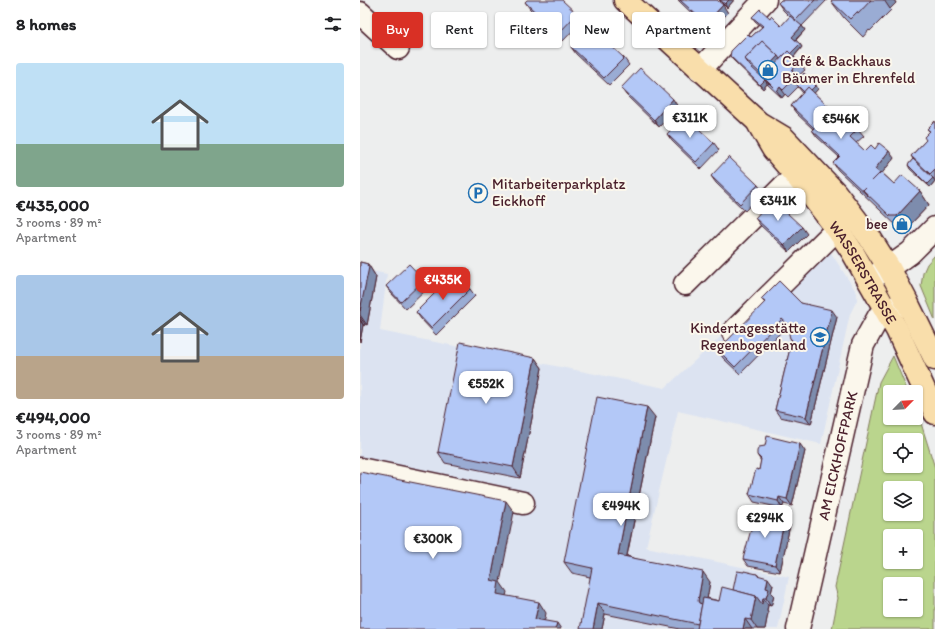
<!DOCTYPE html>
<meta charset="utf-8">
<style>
body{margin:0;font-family:Itim,sans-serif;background:#f2f2f2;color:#202124;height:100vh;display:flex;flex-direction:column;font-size:15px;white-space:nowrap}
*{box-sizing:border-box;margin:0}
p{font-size:13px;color:#757577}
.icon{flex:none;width:22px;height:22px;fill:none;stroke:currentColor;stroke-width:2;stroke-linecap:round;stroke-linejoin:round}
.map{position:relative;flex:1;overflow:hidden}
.drawer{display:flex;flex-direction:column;background:#fff;width:360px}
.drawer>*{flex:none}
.top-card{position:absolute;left:12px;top:12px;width:380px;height:36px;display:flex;gap:8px}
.needle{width:26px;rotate:66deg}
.tools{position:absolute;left:523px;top:385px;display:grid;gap:8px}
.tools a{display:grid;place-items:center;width:40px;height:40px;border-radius:4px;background:#fff;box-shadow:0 1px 3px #0004;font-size:20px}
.price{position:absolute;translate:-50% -34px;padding:0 9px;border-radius:8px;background:#fff;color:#222;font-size:13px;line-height:26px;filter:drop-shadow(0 1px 2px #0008)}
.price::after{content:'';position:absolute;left:50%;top:24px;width:12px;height:9px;margin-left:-6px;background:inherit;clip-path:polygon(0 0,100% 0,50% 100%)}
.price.active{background:#d93025;color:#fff}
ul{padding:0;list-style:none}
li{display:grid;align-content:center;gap:8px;height:212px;padding:0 16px}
li span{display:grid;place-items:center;height:124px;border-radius:4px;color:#555}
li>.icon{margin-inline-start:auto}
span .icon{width:72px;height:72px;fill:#fffc;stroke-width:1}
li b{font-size:17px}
h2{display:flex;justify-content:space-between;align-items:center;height:48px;padding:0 16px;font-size:17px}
.pill{padding:0 14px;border-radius:4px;background:#fff;box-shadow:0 1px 3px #0004;font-size:14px;line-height:36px}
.pill.active{background:#d93025;color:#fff}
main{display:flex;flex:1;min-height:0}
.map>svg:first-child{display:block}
</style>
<main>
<section class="drawer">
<h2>8 homes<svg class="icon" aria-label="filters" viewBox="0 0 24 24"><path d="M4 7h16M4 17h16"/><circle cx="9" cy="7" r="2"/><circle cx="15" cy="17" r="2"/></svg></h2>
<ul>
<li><span style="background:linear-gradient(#bfe0f5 65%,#7fa58c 0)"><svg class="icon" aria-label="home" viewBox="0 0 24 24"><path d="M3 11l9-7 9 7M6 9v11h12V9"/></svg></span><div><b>€435,000</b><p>3 rooms · 89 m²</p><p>Apartment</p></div></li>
<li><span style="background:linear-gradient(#a9c7e8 65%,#b9a48a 0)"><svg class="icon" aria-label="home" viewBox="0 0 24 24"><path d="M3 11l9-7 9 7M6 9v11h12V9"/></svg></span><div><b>€494,000</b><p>3 rooms · 89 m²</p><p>Apartment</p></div></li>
</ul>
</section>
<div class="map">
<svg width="575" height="629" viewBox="0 0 575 629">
<rect width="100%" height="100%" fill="#edeeee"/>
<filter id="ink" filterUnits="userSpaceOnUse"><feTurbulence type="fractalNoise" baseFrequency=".025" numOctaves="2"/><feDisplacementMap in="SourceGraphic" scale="8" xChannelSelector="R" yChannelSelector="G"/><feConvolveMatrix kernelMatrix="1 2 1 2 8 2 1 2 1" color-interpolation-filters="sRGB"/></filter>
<g filter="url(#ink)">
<!-- built -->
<polygon fill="#dce3f1" points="466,245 497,293 497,300 490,314 461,444 318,411 286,547 429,577 418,629 0,629 0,269 27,274 20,331 305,388 378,321"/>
<!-- green -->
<g fill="#bad58d" stroke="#827a5c" fill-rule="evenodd">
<polygon points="575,255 575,320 561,286 563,273 567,264"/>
<path d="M533,356L548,392H530V418H556V410L560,420L575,468V629H472L478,598L475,587L519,382ZM530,440H556V466H530ZM530,488H556V514H530ZM530,536H556V562H530ZM530,584H556V610H530Z"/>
</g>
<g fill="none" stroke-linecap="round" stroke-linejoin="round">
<!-- minor casing -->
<g stroke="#4a1f2b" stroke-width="25">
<g id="minor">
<polyline points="0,13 38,48"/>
<polyline points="340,70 405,0"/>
<polyline points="509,279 529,268 550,253 575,228"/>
<path d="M325,284L424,186C436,179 442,173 456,179"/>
<polyline points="373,332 477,229"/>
<polyline points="0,469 163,503"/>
<path id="s1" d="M438,629L503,345L519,316L526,311L542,304"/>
</g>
</g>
<!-- major casing -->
<g stroke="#4a1f2b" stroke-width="25">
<g id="major">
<polyline points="265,0 399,123 424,138 475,192 495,218 510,238 529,268 547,302 575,359"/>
<path id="s2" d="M399,125L413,149L438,178L477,229L492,251L537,330L564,389L575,413"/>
</g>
</g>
<!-- minor -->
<use href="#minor" stroke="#fbf7ec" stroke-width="22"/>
<!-- major -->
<use href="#major" stroke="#f9deab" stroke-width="22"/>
</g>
<!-- wall -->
<g fill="#9aacd4" stroke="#4a1f2b">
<polygon points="318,0 357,0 368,13 354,27 347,28"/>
<polygon points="359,0 374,0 367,8"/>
<polygon points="421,0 467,0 442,26 445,30 436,40 442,47 434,57 440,63 445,70 437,77 439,79 458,89 454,93 477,115 498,129 504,136 496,143 505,151 515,149 534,158 522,173 534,184 560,191 569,205 546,229 540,229 478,170 473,163 479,157 457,137 452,130 453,129 436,113 431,106 443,93 438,87 428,97 425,94 422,98 407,84 403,89 373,60 370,56 402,27 395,21 392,17 410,18 421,26 430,17 423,10 418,3"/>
<polygon points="472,0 534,0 536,3 530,9 531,10 510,31 509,30 503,37 484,18 471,1"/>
<polygon points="165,2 217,14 222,21 203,41 170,9"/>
<polygon points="211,47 264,58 269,65 249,85 216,54"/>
<polygon points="261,88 318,107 299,127 266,95"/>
<polygon points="575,121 575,181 570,187 550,169 548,165 553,159 551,156 566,140 570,132 567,129"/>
<polygon points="307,134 354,143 359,150 341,169 312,141"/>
<polygon points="351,176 398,185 403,192 385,211 356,183"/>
<polygon points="395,218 447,234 429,252 400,225"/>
<polygon points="0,262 8,264 16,277 7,325 5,324 4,326 3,325 0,342"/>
<polygon points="64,280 69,287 46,309 31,293 26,286"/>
<polygon points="110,289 115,296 76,335 61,319 56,312"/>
<polygon points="401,299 441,303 477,317 451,424 420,417 415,410 432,341 430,338 432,330 427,326 380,374 363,358 358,350 405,303"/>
<polygon points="175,358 182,368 160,478 85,463 78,452"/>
<polygon points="295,417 267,556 350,582 347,598 359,601 373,590 397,574 398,576 413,585 411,593 414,596 411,606 408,605 407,611 408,613 405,629 320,629 245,614 242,629 230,577 212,573 204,562"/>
<polygon points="445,451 432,506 424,504 422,508 394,502 389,494 399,470 401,461 397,455"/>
<polygon points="430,525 420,572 388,566 383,559"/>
</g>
<!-- shaded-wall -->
<g fill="#7d8cad" stroke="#4a1f2b">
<polygon points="369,0 374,0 367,8 365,4"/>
<polygon points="524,0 534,0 536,3 530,9"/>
<polygon points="363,5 368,13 354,27 349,20"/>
<polygon points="442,26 445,30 435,40 432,37"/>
<polygon points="440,44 442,47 409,84 403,77 408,85 407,84 403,89 400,85 405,80 401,74 418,56"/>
<polygon points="434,73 439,80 435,83 431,76"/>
<polygon points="456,85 458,89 449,99 446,95"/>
<polygon points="420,87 425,94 422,98 417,91"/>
<polygon points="313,99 318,107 299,127 294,120"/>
<polygon points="529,151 534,158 520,176 515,169"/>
<polygon points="573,178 575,181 570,187 567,184"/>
<polygon points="560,191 569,205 546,229 537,216"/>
<polygon points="442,227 447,234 429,252 424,245"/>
<polygon points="8,264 16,277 7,325 0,315 0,311"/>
<polygon points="472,310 477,317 451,424 446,417"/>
<polygon points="0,317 5,324 4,326 0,319"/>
<polygon points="0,320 3,325 0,342"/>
<polygon points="175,358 182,368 160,478 153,467"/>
<polygon points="287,407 295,417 265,565 258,555"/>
<polygon points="440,444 445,451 432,506 427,499"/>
<polygon points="419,497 424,504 422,508 418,501"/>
<polygon points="146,501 154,512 140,582 147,592 144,604 137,594 131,580"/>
<polygon points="425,518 430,525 420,572 415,565"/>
<polygon points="343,572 350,582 345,611 339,603 338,601"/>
<polygon points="408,578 413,585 411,593 414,596 411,606 406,598 406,588"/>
<polygon points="396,596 403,598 408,605 407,611 408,613 405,629 397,629 391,620"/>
<polygon points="179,602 186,613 183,629 175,619"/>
<polygon points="238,603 245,614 242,629 233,629"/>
<polygon points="385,619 392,629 383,629"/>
<polygon points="197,623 201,629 195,629"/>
</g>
<!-- building -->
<g fill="#b3c8f7" stroke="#4a1f2b">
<polygon points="167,0 202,0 217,14 198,34 165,2"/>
<polygon points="320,0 357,0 363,5 349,20 342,20"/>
<polygon points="360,0 369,0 365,4"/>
<polygon points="421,0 455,0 436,20 418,3"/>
<polygon points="472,0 511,0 498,14 497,12 490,19 471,1"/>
<polygon points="400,9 410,18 411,16 421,26 430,16 442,26 432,37 440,44 430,54 428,51 420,59 418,56 402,41 385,59 390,66 405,80 400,85 370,56 371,51 388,34 391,37 403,26 392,17"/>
<polygon points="230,26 264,58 244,78 211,47"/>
<polygon points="402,41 418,56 401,74 385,59"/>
<polygon points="428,51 440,63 432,70 434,73 431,76 434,79 423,90 420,87 417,91 403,77"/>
<polygon points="280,68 313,99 294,120 261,88"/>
<polygon points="444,73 456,85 451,90 448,87 444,92 435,83"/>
<polygon points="448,87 477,115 481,112 498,129 490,137 505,151 511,145 515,149 519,143 529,151 515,169 520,173 503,190 508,196 473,163 480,156 452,130 454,128 431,106"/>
<polygon points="324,115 354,143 336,162 307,134"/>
<polygon points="575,121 575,169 570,174 551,156 566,140 564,137 570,131 567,129"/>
<polygon points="369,157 398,185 380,204 351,176"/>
<polygon points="553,159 573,178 567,184 548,165"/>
<polygon points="521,172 534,184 542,175 560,191 537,216 530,216 503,190"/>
<polygon points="412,199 442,227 424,245 395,218"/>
<polygon points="0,262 8,264 7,266 9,267 0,311"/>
<polygon points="49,264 64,280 41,302 26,286"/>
<polygon points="94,274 110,289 71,328 56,312"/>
<polygon points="419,281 441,303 472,310 446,417 415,410 432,340 430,338 429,334 430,332 433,329 422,319 375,367 358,350 405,302 401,299"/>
<polygon points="100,342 175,358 153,467 78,452"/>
<polygon points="237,397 287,407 258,555 343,572 338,601 339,603 342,604 338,624 238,603 233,629 220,629 232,568 204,562"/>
<polygon points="407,436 440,444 427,499 419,497 418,501 389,494 396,469 399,470 401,459 397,455 397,451 399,447 405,446"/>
<polygon points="0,472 146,501 131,580 139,582 137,594 179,602 175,619 197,623 195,629 0,629"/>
<polygon points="396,511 425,518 415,565 383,559"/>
<polygon points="377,571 384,572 384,571 397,574 397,575 408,578 406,588 409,589 406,598 403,598 402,604 396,596 373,590"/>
<polygon points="362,587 396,596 391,620 385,619 383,629 337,629 343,598 359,601"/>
</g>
</g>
<!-- icons -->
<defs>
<g id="shop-ring" transform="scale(1)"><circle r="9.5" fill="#fbf7ec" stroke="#1f6fb2" stroke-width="1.5"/><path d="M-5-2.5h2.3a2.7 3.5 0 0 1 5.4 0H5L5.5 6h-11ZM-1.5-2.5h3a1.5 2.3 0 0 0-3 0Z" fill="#1f6fb2"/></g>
<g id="parking-ring" transform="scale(1)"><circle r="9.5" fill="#fbf7ec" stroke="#1f6fb2" stroke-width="1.5"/><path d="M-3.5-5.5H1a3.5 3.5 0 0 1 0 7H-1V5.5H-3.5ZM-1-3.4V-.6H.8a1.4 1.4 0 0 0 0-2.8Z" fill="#1f6fb2"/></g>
<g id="school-ring" transform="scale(1)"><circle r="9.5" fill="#fbf7ec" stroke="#1f6fb2" stroke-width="1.5"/><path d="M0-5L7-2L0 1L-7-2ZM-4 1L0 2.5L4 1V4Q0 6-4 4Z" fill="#1f6fb2"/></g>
</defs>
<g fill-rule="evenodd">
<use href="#shop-ring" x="408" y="70"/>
<use href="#parking-ring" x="118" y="193"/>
<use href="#shop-ring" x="542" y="224"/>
<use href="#school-ring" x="460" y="337"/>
</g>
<g text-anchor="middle" stroke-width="4" stroke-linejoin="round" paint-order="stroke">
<!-- poi labels -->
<g font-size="15" fill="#4a1f2b" stroke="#fbf7ec" text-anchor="start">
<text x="422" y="66">Café &amp; Backhaus<tspan x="422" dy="17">Bäumer in Ehrenfeld</tspan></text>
<text x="132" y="189">Mitarbeiterparkplatz<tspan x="132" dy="17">Eickhoff</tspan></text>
<text x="528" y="229" text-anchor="end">bee</text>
<text x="446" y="333" text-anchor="end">Kindertagesstätte<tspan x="446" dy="17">Regenbogenland</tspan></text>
</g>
<!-- street labels -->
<g font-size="15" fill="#4a1f2b" stroke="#fbf7ec">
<text dy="5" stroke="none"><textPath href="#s2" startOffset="181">WASSERSTRASSE</textPath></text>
<text dy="5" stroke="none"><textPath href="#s1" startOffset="178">AM EICKHOFFPARK</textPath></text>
</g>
</g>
</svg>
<div class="tools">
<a><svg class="needle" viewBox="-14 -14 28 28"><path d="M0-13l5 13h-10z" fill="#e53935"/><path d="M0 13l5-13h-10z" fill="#757577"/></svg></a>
<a><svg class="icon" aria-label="locate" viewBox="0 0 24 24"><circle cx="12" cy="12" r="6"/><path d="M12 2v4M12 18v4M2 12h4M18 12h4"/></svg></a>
<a><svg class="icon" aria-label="layers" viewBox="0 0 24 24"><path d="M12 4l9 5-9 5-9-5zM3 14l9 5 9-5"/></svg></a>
<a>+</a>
<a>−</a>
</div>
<b class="price" style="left:330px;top:139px">€311K</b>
<b class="price" style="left:481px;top:140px">€546K</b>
<b class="price" style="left:418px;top:222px">€341K</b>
<b class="price active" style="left:83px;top:301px">€435K</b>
<b class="price" style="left:126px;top:405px">€552K</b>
<b class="price" style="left:261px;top:527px">€494K</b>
<b class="price" style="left:405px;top:539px">€294K</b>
<b class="price" style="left:73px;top:560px">€300K</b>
<div class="top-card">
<a class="pill active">Buy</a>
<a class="pill">Rent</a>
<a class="pill">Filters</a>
<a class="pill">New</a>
<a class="pill">Apartment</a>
</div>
</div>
</main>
